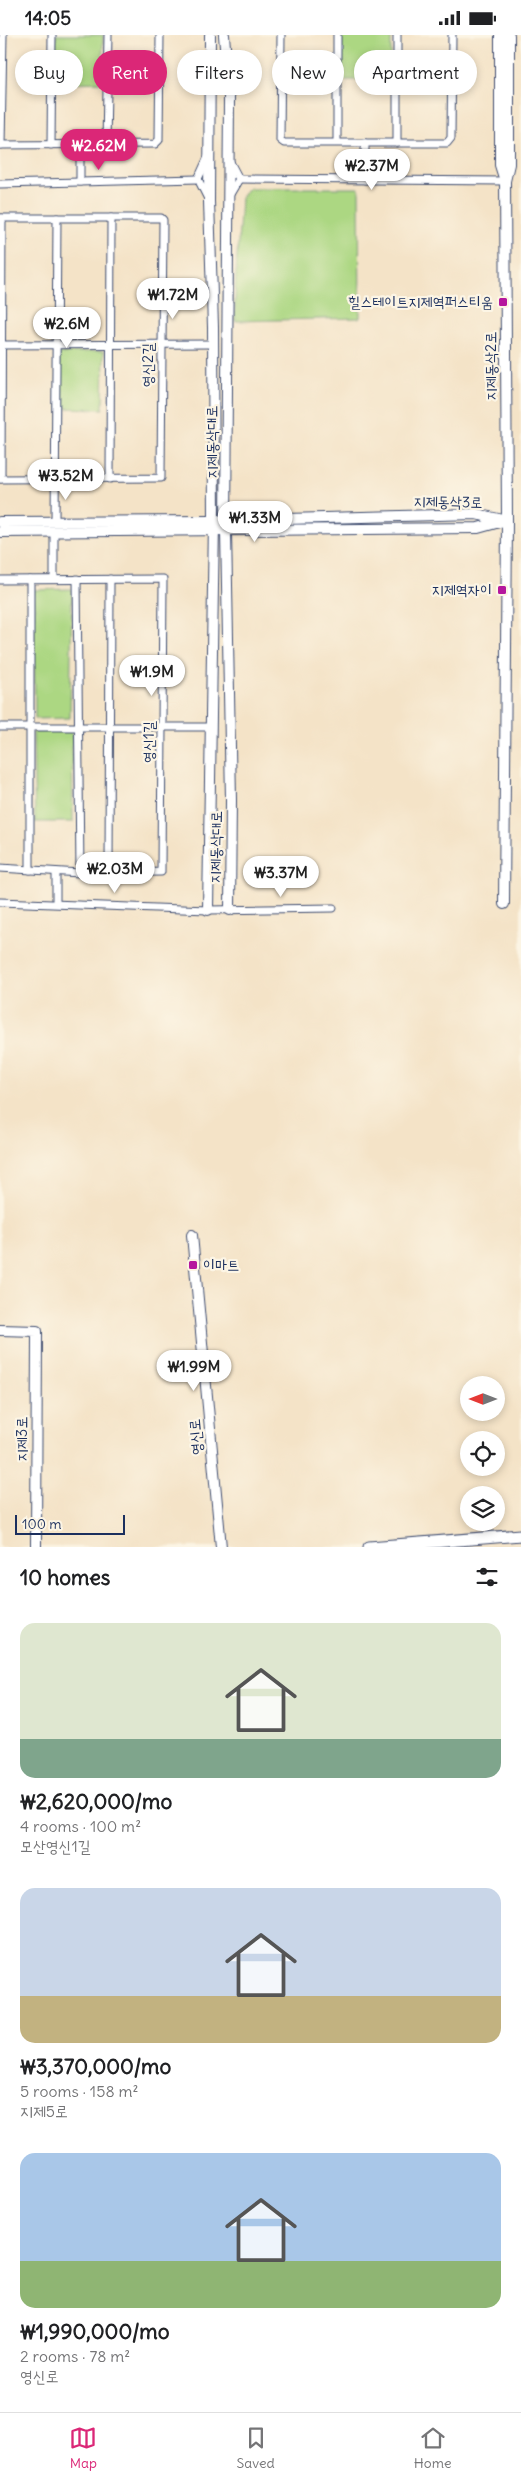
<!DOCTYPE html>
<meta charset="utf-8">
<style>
body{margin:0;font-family:Delius,"Poor Story",sans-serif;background:#f2f2f2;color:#202124;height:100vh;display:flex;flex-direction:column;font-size:19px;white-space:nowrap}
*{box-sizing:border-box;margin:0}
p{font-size:16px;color:#757577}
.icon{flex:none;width:28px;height:28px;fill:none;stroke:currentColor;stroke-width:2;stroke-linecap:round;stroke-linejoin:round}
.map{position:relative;height:1512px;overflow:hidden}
.details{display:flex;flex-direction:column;background:#fff;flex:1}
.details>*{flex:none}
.banner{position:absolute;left:15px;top:15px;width:491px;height:45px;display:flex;gap:10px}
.needle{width:32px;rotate:270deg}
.controls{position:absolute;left:460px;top:1341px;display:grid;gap:10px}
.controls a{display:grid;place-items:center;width:45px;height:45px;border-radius:50%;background:#fff;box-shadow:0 2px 8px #0003;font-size:25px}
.scale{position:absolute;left:15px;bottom:12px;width:110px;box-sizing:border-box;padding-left:5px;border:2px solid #1b2f5e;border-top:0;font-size:14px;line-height:18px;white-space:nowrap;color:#1b2f5e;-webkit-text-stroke:4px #fcf5e5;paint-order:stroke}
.price{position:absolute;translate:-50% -42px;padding:0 11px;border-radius:18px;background:#fff;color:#222;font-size:16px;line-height:32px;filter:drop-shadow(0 1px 2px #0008)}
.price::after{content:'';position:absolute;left:50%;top:30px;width:15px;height:11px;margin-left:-8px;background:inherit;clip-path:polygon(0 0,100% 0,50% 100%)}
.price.selected{background:#db2777;color:#fff}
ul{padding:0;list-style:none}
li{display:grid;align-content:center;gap:10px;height:265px;padding:0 20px}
li span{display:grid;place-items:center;height:155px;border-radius:15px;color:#555}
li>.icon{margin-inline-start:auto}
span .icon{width:90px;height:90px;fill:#fffc;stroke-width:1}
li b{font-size:21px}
h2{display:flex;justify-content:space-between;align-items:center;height:60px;padding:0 20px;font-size:21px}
.tag{padding:0 18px;border-radius:22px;background:#fff;box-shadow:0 2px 8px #0003;font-size:18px;line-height:45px}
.tag.selected{background:#db2777;color:#fff}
.status{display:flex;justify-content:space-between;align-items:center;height:35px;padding:0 25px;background:#fff;direction:ltr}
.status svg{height:14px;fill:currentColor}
.tab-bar{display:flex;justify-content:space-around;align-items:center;height:70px;border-top:1px solid #e0e0e0;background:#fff;font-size:14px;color:#757577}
.tab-bar a{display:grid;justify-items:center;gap:2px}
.tab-bar .selected{color:#db2777}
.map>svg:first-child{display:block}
</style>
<div class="status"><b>14:05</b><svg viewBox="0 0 49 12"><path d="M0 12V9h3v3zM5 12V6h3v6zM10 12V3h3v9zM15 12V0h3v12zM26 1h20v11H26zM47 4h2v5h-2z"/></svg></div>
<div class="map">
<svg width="521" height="1512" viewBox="0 0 521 1512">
<rect width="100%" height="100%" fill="#fcf5e5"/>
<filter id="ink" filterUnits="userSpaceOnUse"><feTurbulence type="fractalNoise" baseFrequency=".02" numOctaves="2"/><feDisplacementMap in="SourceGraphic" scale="10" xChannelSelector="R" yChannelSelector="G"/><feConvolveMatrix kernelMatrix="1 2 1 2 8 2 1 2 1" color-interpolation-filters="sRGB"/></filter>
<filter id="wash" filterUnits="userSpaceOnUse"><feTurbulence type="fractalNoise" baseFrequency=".0096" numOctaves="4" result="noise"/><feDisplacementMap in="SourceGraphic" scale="20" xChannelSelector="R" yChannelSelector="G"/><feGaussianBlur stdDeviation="1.12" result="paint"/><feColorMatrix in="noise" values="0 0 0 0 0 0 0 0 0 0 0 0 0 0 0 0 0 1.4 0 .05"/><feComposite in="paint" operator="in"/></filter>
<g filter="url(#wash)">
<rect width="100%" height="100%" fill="#f4e3c7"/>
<!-- green -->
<g fill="#acd782" stroke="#648370">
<polygon points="56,0 103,0 102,47 56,48"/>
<rect x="342" y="0" width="49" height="45"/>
<path d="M248,153H359L360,283L235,286C234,244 239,204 241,162Z"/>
<polygon points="104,316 103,374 59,373 59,318"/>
<polygon points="72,554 70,683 35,684 34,555"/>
<polygon points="72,696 73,787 35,787 33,697"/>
</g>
</g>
<g filter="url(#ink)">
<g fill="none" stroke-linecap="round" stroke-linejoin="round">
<!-- street casing -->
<g stroke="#3c4a6e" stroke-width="9">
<g id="street">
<polyline points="281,0 280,105 284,108 447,108 451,103 452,0"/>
<polyline points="337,0 337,107"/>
<polyline points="397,0 397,108"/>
<polyline points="365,108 365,145"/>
<polyline points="106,109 108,0"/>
<polyline points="0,110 155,109 159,105 160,0"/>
<polyline points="1,110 3,0"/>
<polyline points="51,110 52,0"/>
<polyline points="80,110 80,147"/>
<polyline points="230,127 239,144"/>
<polyline points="198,144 208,122"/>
<polyline points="198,144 208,164"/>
<polyline points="239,144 505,146"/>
<polyline points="0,149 198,144"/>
<polyline points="229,161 239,144"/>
<polyline points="0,183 161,183 163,185 161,443 0,444"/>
<polyline points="0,310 213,309"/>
<polyline points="1,444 2,183"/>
<polyline points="110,444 111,183"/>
<polyline points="55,487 57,183"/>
<polyline points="54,497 54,544"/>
<polyline points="77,544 80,838"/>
<polyline points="0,545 163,544 161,837 80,838 0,833"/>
<polyline points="30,545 30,835"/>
<polyline points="0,692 211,692"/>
<polyline points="56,837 56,868"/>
<polyline points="109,838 110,544"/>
<polyline points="0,867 208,875 333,873"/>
</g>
</g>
<!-- secondary casing -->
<g stroke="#3c4a6e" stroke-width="12">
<g id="secondary">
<polyline points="224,0 229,62 226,496 231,765 230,875"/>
<polyline points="500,0 500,130 505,146 509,129 509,0"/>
<polyline points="0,487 214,486 476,479 503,485"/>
<polyline points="0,497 478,493 507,485"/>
<polyline points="504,869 507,485 505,146"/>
<polyline points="208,875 214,486 213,292 209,166 210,0"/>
<polyline points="192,1200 221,1512"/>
<polyline points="0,1295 37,1296 36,1512"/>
</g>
</g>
<!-- primary casing -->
<g stroke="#3c4a6e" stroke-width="13">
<polyline id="primary" points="369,1512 521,1500"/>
</g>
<!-- street -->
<use href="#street" stroke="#fff" stroke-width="7"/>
<!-- secondary -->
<use href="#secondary" stroke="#fff" stroke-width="10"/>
<!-- primary -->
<use href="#primary" stroke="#fff" stroke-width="11"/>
</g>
</g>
<!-- markers -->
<g fill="#b5179e" stroke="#fcf5e5" stroke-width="2">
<rect x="498" y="262" width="10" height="10" rx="2.5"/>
<rect x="497" y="550" width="10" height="10" rx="2.5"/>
<rect x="188" y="1225" width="10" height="10" rx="2.5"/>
</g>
<g text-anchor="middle" stroke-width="4.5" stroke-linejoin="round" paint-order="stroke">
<!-- poi labels -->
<g font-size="15" fill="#1b2f5e" stroke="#fcf5e5" text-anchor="end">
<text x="493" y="272">힐스테이트지제역퍼스티움</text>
<text x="492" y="560">지제역자이</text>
<text x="203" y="1235" text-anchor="start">이마트</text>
</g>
<!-- street labels -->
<g font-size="15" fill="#1b2f5e" stroke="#fcf5e5">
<text transform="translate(148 330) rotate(-90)" y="5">영신2길</text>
<text transform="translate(491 331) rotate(-90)" y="5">지제동삭2로</text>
<text transform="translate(212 407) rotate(-90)" y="5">지제동삭대로</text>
<text transform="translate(448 467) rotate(1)" y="5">지제동삭3로</text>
<text transform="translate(149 707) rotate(-90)" y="5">영신1길</text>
<text transform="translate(216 812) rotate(-89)" y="5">지제동삭대로</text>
<text transform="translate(196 1402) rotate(-95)" y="5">영신로</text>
<text transform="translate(22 1404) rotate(-90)" y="5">지제3로</text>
</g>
</g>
</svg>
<div class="controls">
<a><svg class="needle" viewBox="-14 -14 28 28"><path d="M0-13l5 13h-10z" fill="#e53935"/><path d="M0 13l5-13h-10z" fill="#757577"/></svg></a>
<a><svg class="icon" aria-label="locate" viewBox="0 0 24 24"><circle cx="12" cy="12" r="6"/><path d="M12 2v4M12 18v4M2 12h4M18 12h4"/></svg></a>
<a><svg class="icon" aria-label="layers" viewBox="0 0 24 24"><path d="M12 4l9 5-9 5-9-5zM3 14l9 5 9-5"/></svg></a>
</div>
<div class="scale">100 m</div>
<b class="price selected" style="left:99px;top:136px">₩2.62M</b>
<b class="price" style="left:372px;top:156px">₩2.37M</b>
<b class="price" style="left:173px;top:285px">₩1.72M</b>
<b class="price" style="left:67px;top:314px">₩2.6M</b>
<b class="price" style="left:66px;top:466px">₩3.52M</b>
<b class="price" style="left:255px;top:508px">₩1.33M</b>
<b class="price" style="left:152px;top:662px">₩1.9M</b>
<b class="price" style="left:115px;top:859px">₩2.03M</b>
<b class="price" style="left:281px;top:863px">₩3.37M</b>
<b class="price" style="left:194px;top:1357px">₩1.99M</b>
<div class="banner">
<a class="tag">Buy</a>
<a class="tag selected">Rent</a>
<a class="tag">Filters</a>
<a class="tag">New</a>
<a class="tag">Apartment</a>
</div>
</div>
<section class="details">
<h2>10 homes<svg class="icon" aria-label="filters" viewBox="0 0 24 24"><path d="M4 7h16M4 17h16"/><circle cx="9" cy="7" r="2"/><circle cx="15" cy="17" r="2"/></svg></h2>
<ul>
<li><span style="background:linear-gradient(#dfe7d0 75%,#7fa58c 0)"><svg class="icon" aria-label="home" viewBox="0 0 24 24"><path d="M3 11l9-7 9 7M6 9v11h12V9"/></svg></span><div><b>₩2,620,000/mo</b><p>4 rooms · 100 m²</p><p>모산영신1길</p></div></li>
<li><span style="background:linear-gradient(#c9d6e8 70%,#c2b280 0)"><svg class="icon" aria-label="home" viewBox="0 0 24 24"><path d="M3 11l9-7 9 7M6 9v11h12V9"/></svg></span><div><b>₩3,370,000/mo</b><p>5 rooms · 158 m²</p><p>지제5로</p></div></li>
<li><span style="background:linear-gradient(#a9c7e8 70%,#8fb573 0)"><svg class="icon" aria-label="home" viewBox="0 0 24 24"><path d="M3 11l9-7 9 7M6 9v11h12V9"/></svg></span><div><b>₩1,990,000/mo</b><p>2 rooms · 78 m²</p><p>영신로</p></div></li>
</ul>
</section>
<nav class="tab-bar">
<a class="selected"><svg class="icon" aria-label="map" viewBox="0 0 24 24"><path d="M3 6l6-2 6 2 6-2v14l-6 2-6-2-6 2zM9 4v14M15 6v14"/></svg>Map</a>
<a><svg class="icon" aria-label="saved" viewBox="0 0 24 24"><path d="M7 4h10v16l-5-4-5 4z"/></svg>Saved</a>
<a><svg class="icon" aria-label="home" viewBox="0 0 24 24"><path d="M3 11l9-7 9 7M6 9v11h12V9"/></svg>Home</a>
</nav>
